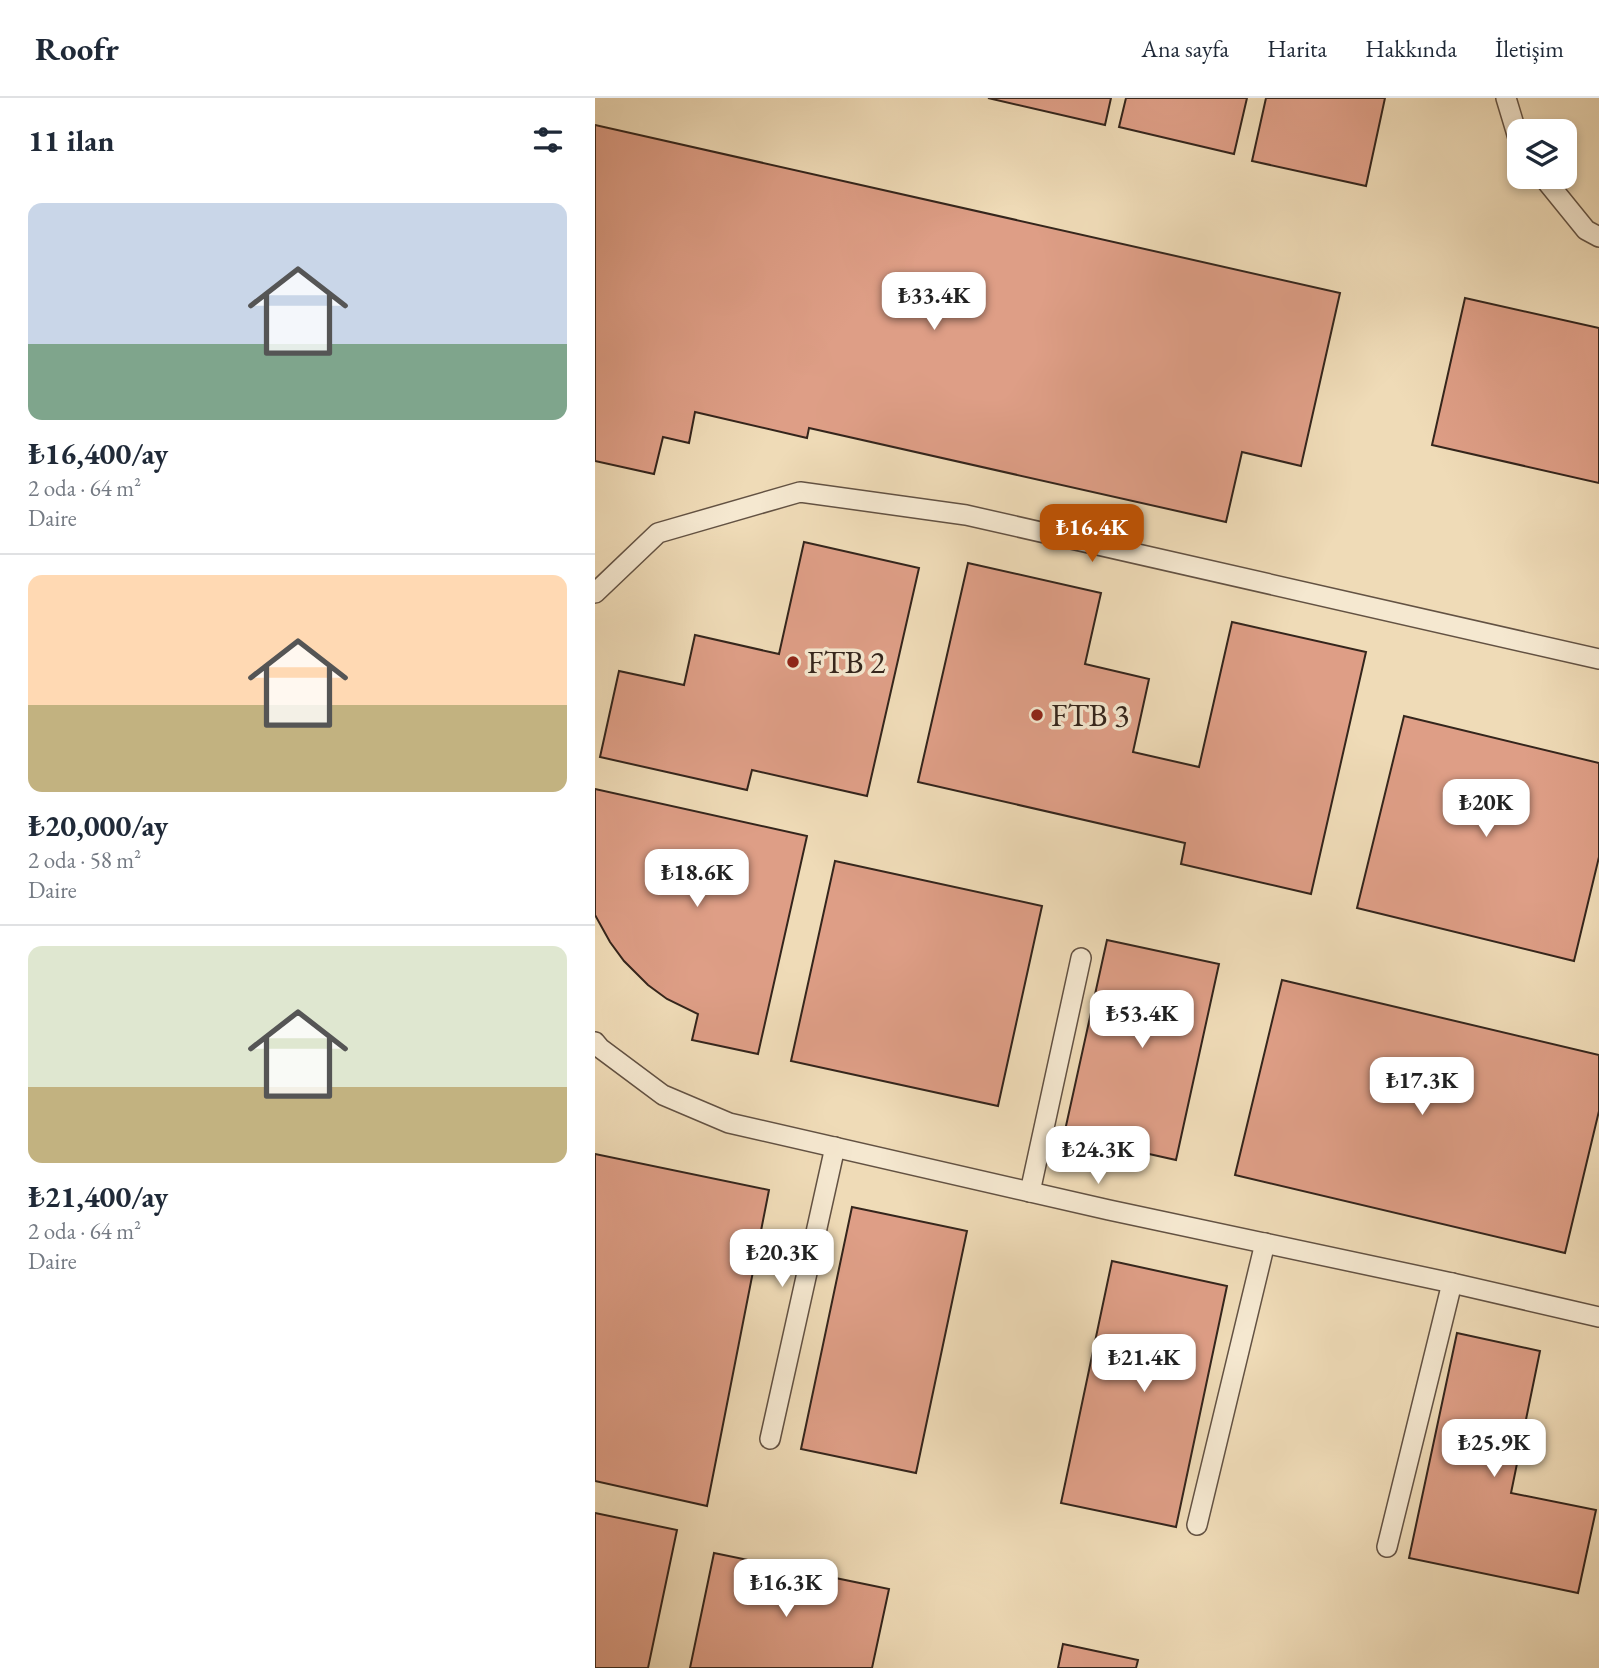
<!DOCTYPE html>
<html lang="tr">
<meta charset="utf-8">
<style>
body{margin:0;font-family:"EB Garamond",serif;background:#f6f6f7;color:#1f2937;height:100vh;display:flex;flex-direction:column;font-size:26px;white-space:nowrap}
*{box-sizing:border-box;margin:0}
p{font-size:23px;color:#747a83}
.icon{flex:none;width:38px;height:38px;fill:none;stroke:currentColor;stroke-width:2;stroke-linecap:round;stroke-linejoin:round}
.map{position:relative;flex:1;overflow:hidden}
.panel{display:flex;flex-direction:column;background:#fff;width:595px}
.panel>*{flex:none}
.buttons{position:absolute;left:912px;top:21px;display:grid;gap:14px}
.buttons a{display:grid;place-items:center;width:70px;height:70px;border-radius:14px;background:#fff;box-shadow:0 4px 10px #0003;font-size:35px}
.price{position:absolute;translate:-50% -60px;padding:0 16px;border-radius:14px;background:#fff;color:#222;font-size:23px;line-height:46px;filter:drop-shadow(0 2px 4px #0008)}
.price::after{content:'';position:absolute;left:50%;top:42px;width:21px;height:16px;margin-left:-10px;background:inherit;clip-path:polygon(0 0,100% 0,50% 100%)}
.price.active{background:#b45309;color:#fff}
ul{padding:0;list-style:none}
li{display:grid;align-content:center;gap:14px;height:371px;padding:0 28px}
li+li{border-top:2px solid #e0e1e3}
li span{display:grid;place-items:center;height:217px;border-radius:14px;color:#555}
li>.icon{margin-inline-start:auto}
span .icon{width:126px;height:126px;fill:#fffc;stroke-width:1}
li b{font-size:30px}
h2{display:flex;justify-content:space-between;align-items:center;height:84px;padding:0 28px;font-size:30px}
header{display:flex;align-items:center;gap:42px;box-sizing:border-box;height:98px;padding:0 35px;background:#fff;border-bottom:2px solid #e0e1e3}
header strong{font-size:33px}
nav{display:flex;gap:38px;margin-inline-start:auto;font-size:24px}
main{display:flex;flex:1;min-height:0}
.map>svg:first-child{display:block}
</style>
<header>
<strong>Roofr</strong>
<nav><a>Ana sayfa</a><a>Harita</a><a>Hakkında</a><a>İletişim</a></nav>
</header>
<main>
<section class="panel">
<h2>11 ilan<svg class="icon" aria-label="filters" viewBox="0 0 24 24"><path d="M4 7h16M4 17h16"/><circle cx="9" cy="7" r="2"/><circle cx="15" cy="17" r="2"/></svg></h2>
<ul>
<li><span style="background:linear-gradient(#c9d6e8 65%,#7fa58c 0)"><svg class="icon" aria-label="home" viewBox="0 0 24 24"><path d="M3 11l9-7 9 7M6 9v11h12V9"/></svg></span><div><b>₺16,400/ay</b><p>2 oda · 64 m²</p><p>Daire</p></div></li>
<li><span style="background:linear-gradient(#ffd9b3 60%,#c2b280 0)"><svg class="icon" aria-label="home" viewBox="0 0 24 24"><path d="M3 11l9-7 9 7M6 9v11h12V9"/></svg></span><div><b>₺20,000/ay</b><p>2 oda · 58 m²</p><p>Daire</p></div></li>
<li><span style="background:linear-gradient(#dfe7d0 65%,#c2b280 0)"><svg class="icon" aria-label="home" viewBox="0 0 24 24"><path d="M3 11l9-7 9 7M6 9v11h12V9"/></svg></span><div><b>₺21,400/ay</b><p>2 oda · 64 m²</p><p>Daire</p></div></li>
</ul>
</section>
<div class="map">
<svg width="1004" height="1570" viewBox="0 0 1004 1570">
<rect width="100%" height="100%" fill="#efdbb7"/>
<filter id="stains"><feTurbulence type="fractalNoise" baseFrequency=".00286" numOctaves="4"/><feColorMatrix values="0 0 0 0 .2 0 0 0 0 .09 0 0 0 0 .02 0 0 0 .5 -.17"/></filter>
<radialGradient id="worn" r=".72"><stop offset=".6" stop-color="#630" stop-opacity="0"/><stop offset="1" stop-color="#630" stop-opacity=".3"/></radialGradient>
<!-- building -->
<g fill="#de9e86" stroke="#34251c" stroke-width="2">
<polygon points="393,0 516,0 510,27"/>
<polygon points="531,0 652,0 639,56 524,29"/>
<polygon points="671,0 790,0 771,88 657,63"/>
<polygon points="0,27 745,195 706,368 647,354 631,424 214,330 212,340 100,314 94,345 68,339 59,376 0,363"/>
<polygon points="870,200 1004,230 1004,385 837,347"/>
<polygon points="209,444 324,470 272,698 157,672 152,692 5,659 24,573 89,587 100,537 184,556"/>
<polygon points="373,465 506,495 490,566 554,581 538,654 604,669 637,524 771,554 716,796 586,766 590,745 323,684"/>
<polygon points="809,618 1004,665 1004,759 979,863 762,810"/>
<polygon points="0,691 212,738 163,956 97,942 103,916 72,901 53,887 29,863 15,844 0,817"/>
<polygon points="240,763 447,808 403,1008 196,963"/>
<polygon points="512,842 624,866 581,1062 469,1037"/>
<polygon points="687,882 1004,957 1004,1013 970,1155 640,1077"/>
<polygon points="0,1056 174,1092 112,1408 0,1383"/>
<polygon points="257,1109 372,1133 321,1375 206,1351"/>
<polygon points="517,1163 632,1188 581,1429 466,1405"/>
<polygon points="862,1235 945,1253 916,1395 1001,1412 983,1495 814,1460"/>
<polygon points="0,1415 82,1432 53,1570 0,1570"/>
<polygon points="119,1455 294,1491 277,1570 95,1570"/>
<polygon points="468,1546 543,1562 541,1570 463,1570"/>
</g>
<g fill="none" stroke-linecap="round" stroke-linejoin="round">
<!-- street casing -->
<g stroke="#635243" stroke-width="22">
<g id="street">
<polyline points="911,0 924,43"/>
<polyline points="948,79 991,132 1004,139"/>
<polyline points="0,495 63,435 205,394 371,417 1004,561"/>
<polyline points="0,944 5,950 68,997 134,1025 514,1112 857,1185 1004,1219"/>
<polyline points="435,1094 486,860"/>
<polyline points="175,1341 240,1049"/>
<polyline points="602,1427 670,1145"/>
<polyline points="792,1449 857,1185"/>
</g>
</g>
<!-- street -->
<use href="#street" stroke="#f5e8d0" stroke-width="19"/>
</g>
<!-- markers -->
<g fill="#8f2418" stroke="#f5e8d0" stroke-width="2.5">
<circle cx="198" cy="564" r="7"/>
<circle cx="442" cy="617" r="7"/>
</g>
<g text-anchor="middle" stroke-width="7" stroke-linejoin="round" paint-order="stroke">
<!-- poi labels -->
<g font-size="32" fill="#34251c" stroke="#f5e8d0" text-anchor="start">
<text x="212" y="575">FTB 2</text>
<text x="456" y="628">FTB 3</text>
</g>
</g>
<rect width="100%" height="100%" filter="url(#stains)"/>
<rect width="100%" height="100%" fill="url(#worn)"/>
</svg>
<div class="buttons">
<a><svg class="icon" aria-label="layers" viewBox="0 0 24 24"><path d="M12 4l9 5-9 5-9-5zM3 14l9 5 9-5"/></svg></a>
</div>
<b class="price" style="left:339px;top:234px">₺33.4K</b>
<b class="price active" style="left:497px;top:466px">₺16.4K</b>
<b class="price" style="left:891px;top:741px">₺20K</b>
<b class="price" style="left:102px;top:811px">₺18.6K</b>
<b class="price" style="left:547px;top:952px">₺53.4K</b>
<b class="price" style="left:827px;top:1019px">₺17.3K</b>
<b class="price" style="left:503px;top:1088px">₺24.3K</b>
<b class="price" style="left:187px;top:1191px">₺20.3K</b>
<b class="price" style="left:549px;top:1296px">₺21.4K</b>
<b class="price" style="left:899px;top:1381px">₺25.9K</b>
<b class="price" style="left:191px;top:1521px">₺16.3K</b>
</div>
</main>
